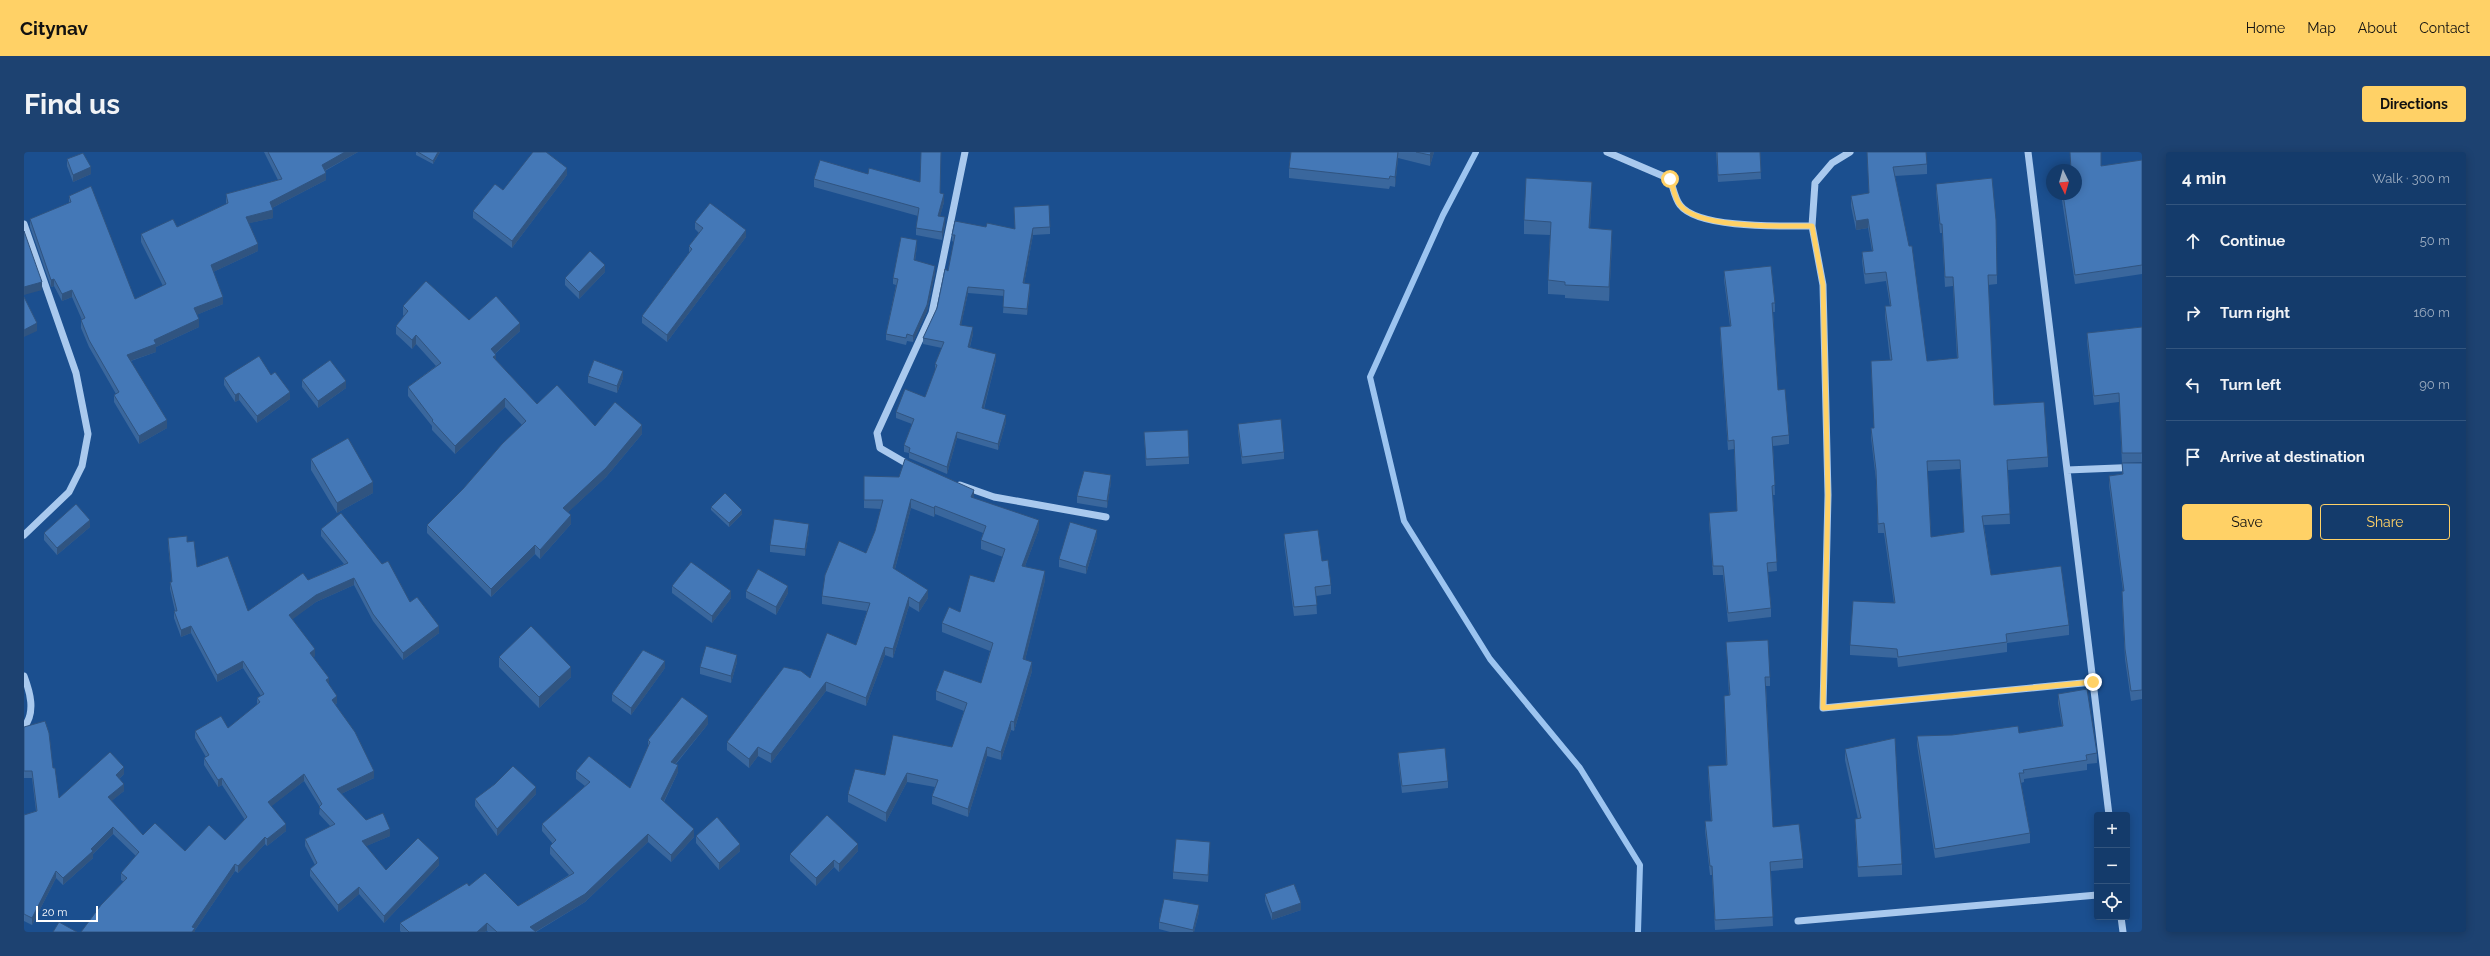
<!DOCTYPE html>
<html lang="en">
<head>
<meta charset="utf-8">
<style>
  body { margin:0; font-family:Raleway,sans-serif; background:#1d4271; color:#f1f3f6 }
  .controls { position:absolute; right:12px; bottom:12px; display:grid; overflow:hidden; border-radius:4px; box-shadow:0 2px 10px #0003 }
  .controls button { width:36px; height:36px; display:grid; place-items:center; padding:0; border:0; border-bottom:1px solid #33557e; background:#143b6b; color:#f1f3f6; font:20px sans-serif }
  .compass { position:absolute; left:2022px; top:12px; width:36px; height:36px; border-radius:50%; background:#143b6b; box-shadow:0 2px 10px #0003; rotate:175deg }
  .scale { position:absolute; left:12px; bottom:10px; width:62px; box-sizing:border-box; padding-left:4px; border:2px solid #fff; border-top:0; font-size:11px; line-height:14px; white-space:nowrap; color:#fff; -webkit-text-stroke:3px #1b4f8f; paint-order:stroke }
  .stop { position:absolute; width:12px; height:12px; margin:-9px; border:3px solid #ffd166; border-radius:50%; background:#fff }
  .stop.end { background:#ffd166; border-color:#fff; box-shadow:0 1px 4px #0008 }
  .list { margin:0; padding:0; list-style:none }
  h2 { display:flex; justify-content:space-between; align-items:center; height:52px; margin:0; padding:0 16px; font-size:17px }
  h2 small { font-size:13px; font-weight:400; color:#9dadc1 }
  .list li { display:grid; grid-template-columns:26px 1fr auto; gap:12px; align-items:center; box-sizing:border-box; height:72px; padding:0 16px; border-top:1px solid #33557e }
  .list b { display:block; font-size:15px; white-space:nowrap }
  .list em { font-size:13px; font-style:normal; color:#9dadc1 }
  .actions { display:flex; gap:8px; padding:12px 16px }
  .actions a { flex:1; padding:9px 0; border:1px solid #ffd166; border-radius:4px; text-align:center; font-size:14px; color:#ffd166 }
  .actions .main { background:#ffd166; color:#111 }
  .icon { flex:none; width:22px; height:22px; fill:none; stroke:currentColor; stroke-width:2; stroke-linecap:round; stroke-linejoin:round }
  .map { position:relative; flex:none; width:2118px; height:780px; overflow:hidden; border-radius:4px }
  header { display:flex; align-items:center; gap:24px; box-sizing:border-box; height:56px; padding:0 20px; background:#ffd166; color:#111 }
  header strong { font-size:19px }
  nav { display:flex; gap:22px; margin-inline-start:auto; font-size:14px }
  .intro { display:flex; align-items:center; justify-content:space-between; box-sizing:border-box; height:96px; padding:0 24px }
  h1 { margin:0; font-size:28px }
  .button { padding:10px 18px; border-radius:4px; background:#ffd166; color:#111; font-size:14px; font-weight:700 }
  main { display:flex; gap:24px; padding:0 24px }
  aside { flex:1; background:#143b6b; border-radius:4px; box-shadow:0 2px 10px #0003 }
  .map>svg:first-child { display:block }
  .lines { fill:none; stroke-linecap:round; stroke-linejoin:round }
  .stream { stroke:#9cc4f0; stroke-width:6 }
  .minor { stroke:#a9c9ee; stroke-width:7 }
  .wall { fill:#3a679d; fill-rule:evenodd }
  .shaded-wall { fill:#305480 }
  .building { fill:#4478b7; stroke:#305480; fill-rule:evenodd }
  .route { stroke:#ffd166; stroke-width:5 }
</style>
</head>
<body>
<header>
<strong>Citynav</strong>
<nav><a>Home</a><a>Map</a><a>About</a><a>Contact</a></nav>
</header>
<div class="intro"><h1>Find us</h1><a class="button">Directions</a></div>
<main>
<div class="map">
<svg width="2118" height="780" viewBox="0 0 2118 780">
  <rect width="100%" height="100%" fill="#1b4f8f"/>
  <g class="lines">
    <path class="stream" d="M1452 0 1419 63 1346 225 1380 369 1466 507 1556 616 1616 713 1614 780"/>
    <path class="minor" d="M1583 0 1646 27C1649 35 1651 47 1656 53 1674 77 1759 74 1788 74L1799 133 1804 343 1799 556 2069 530 2004 0
      M0 72 52 221 64 282 58 314 45 340 0 383
      M1788 74 1791 31 1808 11 1826 0
      M887 314 856 296 853 281 908 161 941 0
      M2043 318 2118 315
      M936 333 970 345 1082 365
      M0 524C6 540 12 560 0 575
      M2069 530 2085 663
      M2097 765 2099 780
      M1774 769 2073 743"/>
  </g>
  <path class="wall" d="M240 0H334L301 19 302 28 248 56 249 66 225 71 234 99 189 120 199 152 172 163 175 175 132 195V200L107 209 143 276 115 292 90 250V243L92 242 65 195 57 176V168H58L48 145 38 149 30 134 27 135 6 75V67L45 51V44L111 147 139 134 117 90V82L153 75 202 52V42L254 28Z
    M392 0H416L409 12 392 3Z
    M1267 0H1410L1406 14 1374 6 1371 35 1366 34 1365 37 1265 26V16Z
    M1692 0H1736L1737 27 1694 30Z
    M1843 0 1903 12V22L1871 24 1903 209 1933 206 1929 134 1921 135 1918 81H1916L1912 41V32L1973 123V132L1964 133 1970 253 2024 305V315L1984 318 1986 372 1960 373 1967 423 2045 473V483L1983 491V500L1874 515 1873 506 1826 503V493L1870 451 1860 381H1854L1852 328 1847 286V276H1850L1847 209 1866 208 1861 164V154H1866L1862 129 1841 132 1838 109V100L1848 99 1844 76 1832 78 1827 54V44L1845 41ZM1936 317 1940 380 1907 385 1903 319Z
    M2046 0H2077V14L2118 8V122L2051 132 2037 42H2052L2046 18Z
    M43 7 67 22 49 30 43 14Z
    M844 22 916 41 920 50 916 64 921 73 918 88 892 83V76L894 64 790 35V27Z
    M543 23 488 96 449 66V59L479 38Z
    M1568 43 1566 76 1588 91 1585 149 1541 146V143L1524 142V128L1526 83 1500 82V68Z
    M990 55 1026 75V82L1009 83 1000 132 1006 138 1003 163 979 161 980 144 944 141 937 173 949 182 946 195 972 208 960 257 982 270 974 298 933 286 923 322 885 306V301L880 300V293L888 272 872 266V260L901 245 911 219V212L918 196 899 192V186L913 156 924 119 930 90 928 89V83L962 75 991 77Z
    M671 70 722 85 643 190 618 171V164L665 101V94L675 81 671 77Z
    M893 94 891 109 911 121 903 159 889 190 883 189 882 193 862 188V182L872 133 869 132V126Z
    M1700 119 1751 151V160H1749L1754 238 1765 283V292L1749 294 1751 343H1749L1753 419 1744 420 1747 456V465L1704 470 1699 423H1689L1685 370V361L1713 359 1710 297 1704 298 1696 184V175L1706 174 1700 128Z
    M581 120 555 147 541 133V126Z
    M379 154 496 179 471 202 472 208 513 252 571 274 618 282 582 325 544 360 547 372 516 407 511 402 467 445 403 381V373L439 337 498 273 481 255 431 302 408 278V274L384 244V235L412 214 392 192 388 197 372 182V174L380 164 379 163Z
    M2118 175V310L2098 311 2095 250 2070 253 2063 190V181Z
    M247 223 266 247 233 271 215 248 211 250 200 233V226Z
    M564 224 599 226 593 241 564 231Z
    M278 228 322 236 294 256 278 235Z
    M1214 272 1260 300V307L1218 312 1214 279Z
    M1120 280 1165 305V312L1122 314Z
    M287 307 349 341 313 361 287 318Z
    M2098 311H2118V547L2107 549 2101 507 2098 448V439H2099L2085 333V324L2098 322Z
    M840 324 950 346 1015 377 1001 414 1021 428 1001 508 1008 519 990 579 987 578 977 608 963 604 944 665 908 652V644L911 635 883 630 862 670 824 650V642L861 623 928 595 940 559 912 548V539L957 531 966 499 918 480V471L936 460 970 430 979 405 957 397V388L959 381 911 362 910 365 887 356 871 417 904 446 895 460 885 454 869 506 861 503 842 554 802 539 747 611 734 604 725 616 703 598V590L786 526 832 493 843 459 798 452V444L842 401 851 379 857 357 840 356Z
    M1087 330 1083 356 1053 351V344Z
    M687 355 718 362 705 375 687 358Z
    M66 375 33 403 20 388V381Z
    M297 377 386 450 415 481 379 508 349 469 330 433 292 450 268 467 291 504 289 505 305 533 313 551 311 553 350 626 317 642 342 668 366 684 342 694 362 718 415 713 360 771 335 742 314 760 286 724V717L291 713 281 694V687L307 675 295 662 296 655 280 629 247 654 262 679 243 694 241 692 214 721 211 719 171 778V780L97 728V721L112 704 89 682 69 702V706L39 733 32 726 8 773 0 769V663L12 659 8 626H0V575L29 616 35 646 100 622 95 627 100 639 87 649 119 683 161 699 201 688 221 668 198 633 194 635 180 613V606L182 605 171 586V579L204 576 233 553V546L237 544 219 516 193 530 167 481 157 485 150 466V459H151L146 437V430H148L144 393V386L163 390 173 415 224 459 284 428 320 412 297 384Z
    M785 379 781 404 746 400V393Z
    M1260 382 1298 409 1307 433V442L1292 444 1293 462 1270 464 1260 391Z
    M1073 385 1062 422 1035 415V407Z
    M648 434 707 446 688 471 648 441Z
    M722 439 764 441 752 463 722 446Z
    M1702 490 1746 525V534H1742L1749 675 1779 707V716L1747 719 1749 774 1691 778 1688 723H1686L1681 679V669H1687L1684 623V614L1702 613 1700 544 1705 543Z
    M475 505 547 525 515 556 475 515Z
    M713 510 707 531 676 522V515Z
    M641 516 607 563 588 549V542Z
    M2034 542 2073 601V611L2063 612V618L2000 627V630L1997 631 2006 681V691L1911 706 1893 593V584L1995 581 2038 574 2034 551Z
    M684 572 652 612 654 620 640 650 670 685 647 710 624 690 561 750 512 780H464L463 779 461 780H377L376 779V771L445 734 494 754 545 723 526 702V694L529 692 518 679V672L561 634 552 627V619L606 636 624 595V588Z
    M1821 597 1878 712V723L1834 725 1831 677V667H1834L1821 608Z
    M1374 601 1424 629V636L1378 641 1374 608Z
    M512 642 473 684 451 654V647Z
    M672 684 716 699 695 718 672 691Z
    M1186 697 1184 730 1149 727V720Z
    M834 699 815 720 810 715 792 734 766 709V702Z
    M1241 742 1277 758 1248 768 1241 749Z
    M1175 760 1170 780H1146L1135 777V770Z"/>
  <path class="shaded-wall" d="M321 0H334L298 20V13Z
    M414 0H416L409 12V9Z
    M1374 0V6L1371 35V25Z
    M1407 0H1410L1406 14V3Z
    M67 15V22L49 30V23Z
    M543 16V23L488 96V89Z
    M302 21V28L246 57V50Z
    M1568 30V43L1565 90V76Z
    M920 42V50L914 72V64Z
    M249 58V66L222 72V65Z
    M921 65V73L918 88V80Z
    M1844 67V76L1832 78V69Z
    M1009 76V83L999 138V131Z
    M722 78V85L643 190V183Z
    M1588 78V91L1585 149V135Z
    M893 88V94L890 115V108Z
    M234 92V99L187 121V113Z
    M581 113V120L555 147V140Z
    M911 114V121L903 159 889 190V184Z
    M30 127V134L27 135V128Z
    M18 130V138L0 143V135Z
    M1006 132V138L1003 163V157Z
    M944 135V141L936 179V173Z
    M48 138V145L38 149V142Z
    M199 145V152L170 164V156Z
    M175 167V175L132 195V200L103 210V203L130 188Z
    M13 171V179L0 185V178Z
    M496 171V179L467 205V197Z
    M949 175V182L944 201V195Z
    M392 183V192L388 197V188Z
    M972 202V208L958 263V256Z
    M472 203V211L469 205Z
    M599 219V226L593 241V234Z
    M322 229V236L294 256V249Z
    M266 240V247L233 271V264Z
    M215 241V248L211 250V243Z
    M481 246V255L431 302V294Z
    M982 263V270L974 298V292Z
    M143 268V276L115 292V284Z
    M618 273V282L582 325 539 365V356Z
    M933 280V286L923 322V315Z
    M1087 323V330L1083 356V349Z
    M349 330V341L313 361V351Z
    M950 338V347L947 345Z
    M887 347V356L869 424V416Z
    M911 354V362L910 365V356Z
    M718 358V362L705 375V371Z
    M547 363V372L516 407V398Z
    M66 368V375L33 403V396Z
    M1015 368V377L998 422V414Z
    M785 372V379L781 404V397Z
    M1073 378V385L1062 422V415Z
    M511 393V402L467 445V437Z
    M1021 419V428L999 516V507Z
    M330 426V433L292 450 265 470V463L292 443Z
    M764 434V441L752 463V455Z
    M904 438V446L895 460V451Z
    M707 439V446L688 471V464Z
    M885 445V454L869 506V497Z
    M167 474V481L157 485V478Z
    M415 474V481L379 508V501Z
    M861 495V503L842 554V546Z
    M291 497V504L286 508V501Z
    M713 503V510L707 531V524Z
    M219 509V516L193 530V523Z
    M641 509V516L607 563V556Z
    M1008 510V519L990 579V570Z
    M547 515V525L515 556V545Z
    M305 526V533L302 528Z
    M802 530V539L747 611V602Z
    M313 544V551L308 555V548Z
    M684 564V572L647 617V610Z
    M987 569V578L977 608V600Z
    M734 595V604L725 616V607Z
    M963 595V604L944 665V657Z
    M654 613V620L637 655V647Z
    M100 615V622L92 630V623Z
    M350 619V626L313 644V637Z
    M883 621V630L862 670V661Z
    M280 622V629L244 657V650Z
    M198 626V633L194 635V628Z
    M100 632V639L84 652V645Z
    M512 635V642L473 684V677Z
    M262 672V679L243 694V687Z
    M89 675V682L69 702V706L39 733V726L67 697Z
    M366 677V684L338 696V689Z
    M670 677V685L647 710V703Z
    M624 682V690L561 750 511 780 506 775Z
    M241 685V692L214 721V714Z
    M1186 690V697L1184 730V723Z
    M716 692V699L695 718V711Z
    M834 692V699L815 720V712Z
    M415 706V713L360 771V764Z
    M810 708V715L792 734V726Z
    M211 712V719L171 778V780H168V775Z
    M32 719V726L8 773V766Z
    M335 735V742L314 760V753Z
    M1277 751V758L1248 768V761Z
    M1175 753V760L1170 780H1169Z
    M463 771V779L461 780H453Z"/>
  <path class="building" d="M244 0H321L298 13 302 21 246 50 249 58 222 65 234 92 187 113 199 145 170 156 175 167 130 188 132 192 103 203 143 268 115 284 90 243 95 240 65 188 57 168 61 166 48 138 38 142 30 127 27 128 6 67 47 50 45 44 67 34 111 147 142 132 117 82 149 67 153 75 204 51 202 42 258 27Z
    M394 0H414L409 9Z
    M509 0H522L543 16 488 89 449 59 471 32 479 38Z
    M897 0H917L916 41 920 42 914 64 921 65 918 80 892 76 895 56 790 27 796 8 844 22 845 16 896 30Z
    M1267 0H1374L1371 25 1366 24 1365 27 1265 16Z
    M1392 0H1407L1406 3Z
    M1693 0H1736L1737 20 1694 23Z
    M1843 0H1902L1903 12 1869 15 1885 94H1888L1903 209 1934 206 1929 125H1921L1918 72H1916L1912 32 1968 26 1972 68 1973 123H1964L1970 253 2020 250 2024 305 1983 308 1986 362 1958 364 1967 423 2037 414 2045 473 1982 482 1983 490 1874 505 1873 497 1826 493 1829 449 1871 451 1860 371 1854 372 1852 318 1847 276H1850L1847 209 1868 208 1861 154H1867L1862 120 1841 122 1838 100 1849 99 1844 67 1832 69 1827 44 1845 41ZM1936 308 1940 380 1907 385 1903 309Z
    M2046 0H2077V14L2118 8V113L2051 123 2039 42H2052V18H2047Z
    M59 1 67 15 49 23 43 7Z
    M1502 26 1568 30 1565 76 1588 78 1585 135 1541 133V130L1524 128 1527 70 1500 68Z
    M686 51 722 78 643 183 618 164 668 97 665 94 679 76 671 70Z
    M1025 53 1026 75 1009 76 999 131 1006 132 1003 157 979 155 980 138 944 135 936 173 949 175 944 195 972 202 958 256 982 263 974 292 933 280 923 315 885 300 886 296 880 293 890 267 872 260 881 237 901 245 913 213 911 212 920 190 899 186 913 156 921 117 924 119 931 83H928L931 69 962 75 963 71 991 77 990 55Z
    M0 79 18 130 0 135Z
    M877 85 893 88 890 108 911 114 903 153 889 184 883 182 882 186 862 182 874 127 869 126Z
    M566 99 581 113 555 140 541 126Z
    M1747 114 1751 151H1748L1754 238 1761 237 1765 283 1748 285 1751 333 1748 334 1753 410 1743 411 1747 456 1704 461 1699 414H1689L1685 361 1713 359 1710 288 1704 289 1696 175 1707 174 1700 119Z
    M402 129 445 168 472 144 496 171 467 197 472 203 469 205 513 252 533 233 571 274 591 250 618 273 582 316 539 356 547 363 516 398 511 393 467 437 403 373 439 337 478 292 502 269 481 246 431 294 408 269 409 268 384 235 417 211 392 183 388 188 372 174 384 159 379 154Z
    M0 145 13 171 0 178Z
    M2118 175V301H2098L2095 241 2070 244 2063 181Z
    M235 204 247 223 251 220 266 240 233 264 215 241 211 243 200 226Z
    M306 208 322 229 294 249 278 228Z
    M570 208 599 219 593 234 564 224Z
    M1257 267 1260 300 1218 305 1214 272Z
    M1164 278 1165 305 1122 307 1120 280Z
    M324 286 349 330 313 351 287 307Z
    M881 307 950 338 947 345 1015 368 998 414 1021 419 999 507 1008 510 990 570 987 569 977 600 963 595 944 657 908 644 914 628 883 621 862 661 824 642 831 617 861 623 869 583 928 595 943 551 912 539 920 518 957 531 969 491 918 471 925 455 936 460 946 423 970 430 981 397 957 388 962 374 911 354 910 356 887 347 869 416 904 438 895 451 885 445 869 497 861 495 842 546 802 530 747 602 734 595 725 607 703 590 760 515 777 519 786 526 803 481 832 493 846 451 798 444 801 423 815 389 842 401 851 379 859 348H840V324L875 325Z
    M2098 311H2118V538L2107 539 2101 497 2098 439H2100L2085 324 2099 322Z
    M1060 319 1087 323 1083 349 1053 344Z
    M701 341 718 358 705 371 687 355Z
    M52 352 66 368 33 396 20 381Z
    M317 361 358 412 364 409 386 450 393 445 415 474 379 501 349 462 330 426 292 443 265 463 291 497 286 501 305 526 302 528 313 544 308 548 331 580 350 619 313 637 342 668 359 661 366 677 338 689 362 718 394 686 415 706 360 764 335 735 314 753 286 717 293 711 281 687 311 672 295 655 298 652 280 622 244 650 262 672 243 687 241 685 214 714 211 712 168 775 171 776 168 780H57L77 753 103 726 97 721 115 700 89 675 67 697 69 699 39 726 32 719 8 766 0 762V663L13 659 8 619H0V575L21 569 25 581 29 616H31L35 646 86 600 100 615 92 623 100 632 84 645 119 683 131 671 161 699 185 673 201 688 223 665 198 626 194 628 180 606 185 603 171 579 197 564 204 576 236 550 233 546 240 542 219 509 193 523 167 474 157 478 150 459H153L146 430H148L144 386 163 384V390L170 389 173 415 204 404 224 459 279 421 284 428 324 411 297 377Z
    M750 367 785 372 781 397 746 393Z
    M1046 370 1073 378 1062 415 1035 407Z
    M1294 378 1298 409 1304 408 1307 433 1291 435 1293 453 1270 455 1260 382Z
    M667 410 707 439 688 464 648 434Z
    M734 417 764 434 752 455 722 439Z
    M507 474 547 515 515 545 475 505Z
    M1744 488 1746 525H1741L1749 675 1775 672 1779 707 1746 710 1749 765 1691 768 1688 714H1686L1681 669H1688L1684 614 1703 613 1700 544 1706 543 1702 490Z
    M682 494 713 503 707 524 676 515Z
    M619 498 641 509 607 556 588 542Z
    M2063 537 2073 601 2062 603 2063 608 1999 618 2000 621H1995L2006 681 1911 697 1893 584 1928 583 1994 574 1995 581 2039 574 2034 542Z
    M658 545 684 564 647 610 654 613 637 647 670 677 647 703 624 682 561 742 506 775 512 780H473L463 771 453 780H385L376 771 443 731 445 734 461 721 494 754 550 721 526 694 532 688 518 672 566 630 552 619 565 604 606 636 626 590 624 588Z
    M1871 586 1878 712 1834 715 1831 667 1837 666 1821 597Z
    M1421 596 1424 629 1378 634 1374 601Z
    M489 614 512 635 473 677 451 647 471 632Z
    M803 663 834 692 815 712 810 708 792 726 766 702Z
    M693 665 716 692 695 711 672 684Z
    M1152 687 1186 690 1184 723 1149 720Z
    M1270 732 1277 751 1248 761 1241 742Z
    M1140 747 1175 753 1169 778 1135 770Z
    M35 770 53 780H29Z"/>
  <g class="lines">
    <path class="route" d="M1646 27C1649 35 1651 47 1656 53 1674 77 1759 74 1788 74L1799 133 1804 343 1799 556 2069 530"/>
  </g>
</svg>
<div class="controls">
<button>+</button>
<button>−</button>
<button><svg class="icon" aria-label="locate" viewBox="0 0 24 24"><circle cx="12" cy="12" r="6"/><path d="M12 2v4M12 18v4M2 12h4M18 12h4"/></svg></button>
</div>
<svg class="compass" viewBox="-18 -18 36 36"><path d="M0-13l5 13h-10z" fill="#e53935"/><path d="M0 13l5-13h-10z" fill="#9dadc1"/></svg>
<div class="scale">20 m</div>
<div class="stop" style="left:1646px;top:27px"></div>
<div class="stop end" style="left:2069px;top:530px"></div>
</div>
<aside>
<h2>4 min<small>Walk · 300 m</small></h2>
<ul class="list">
<li><svg class="icon" aria-label="ahead" viewBox="0 0 24 24"><path d="M12 20V5M6 11l6-6 6 6"/></svg><div><b>Continue</b></div><em>50 m</em></li>
<li><svg class="icon" aria-label="right" viewBox="0 0 24 24"><path d="M7 20v-9h11M14 6l5 5-5 5"/></svg><div><b>Turn right</b></div><em>160 m</em></li>
<li><svg class="icon" aria-label="left" viewBox="0 0 24 24"><path d="M17 20v-9H6M10 6l-5 5 5 5"/></svg><div><b>Turn left</b></div><em>90 m</em></li>
<li><svg class="icon" aria-label="arrive" viewBox="0 0 24 24"><path d="M6 21V4h12l-3 4 3 4H6"/></svg><div><b>Arrive at destination</b></div></li>
</ul>
<div class="actions"><a class="main">Save</a><a>Share</a></div>
</aside>
</main>
</body>
</html>
